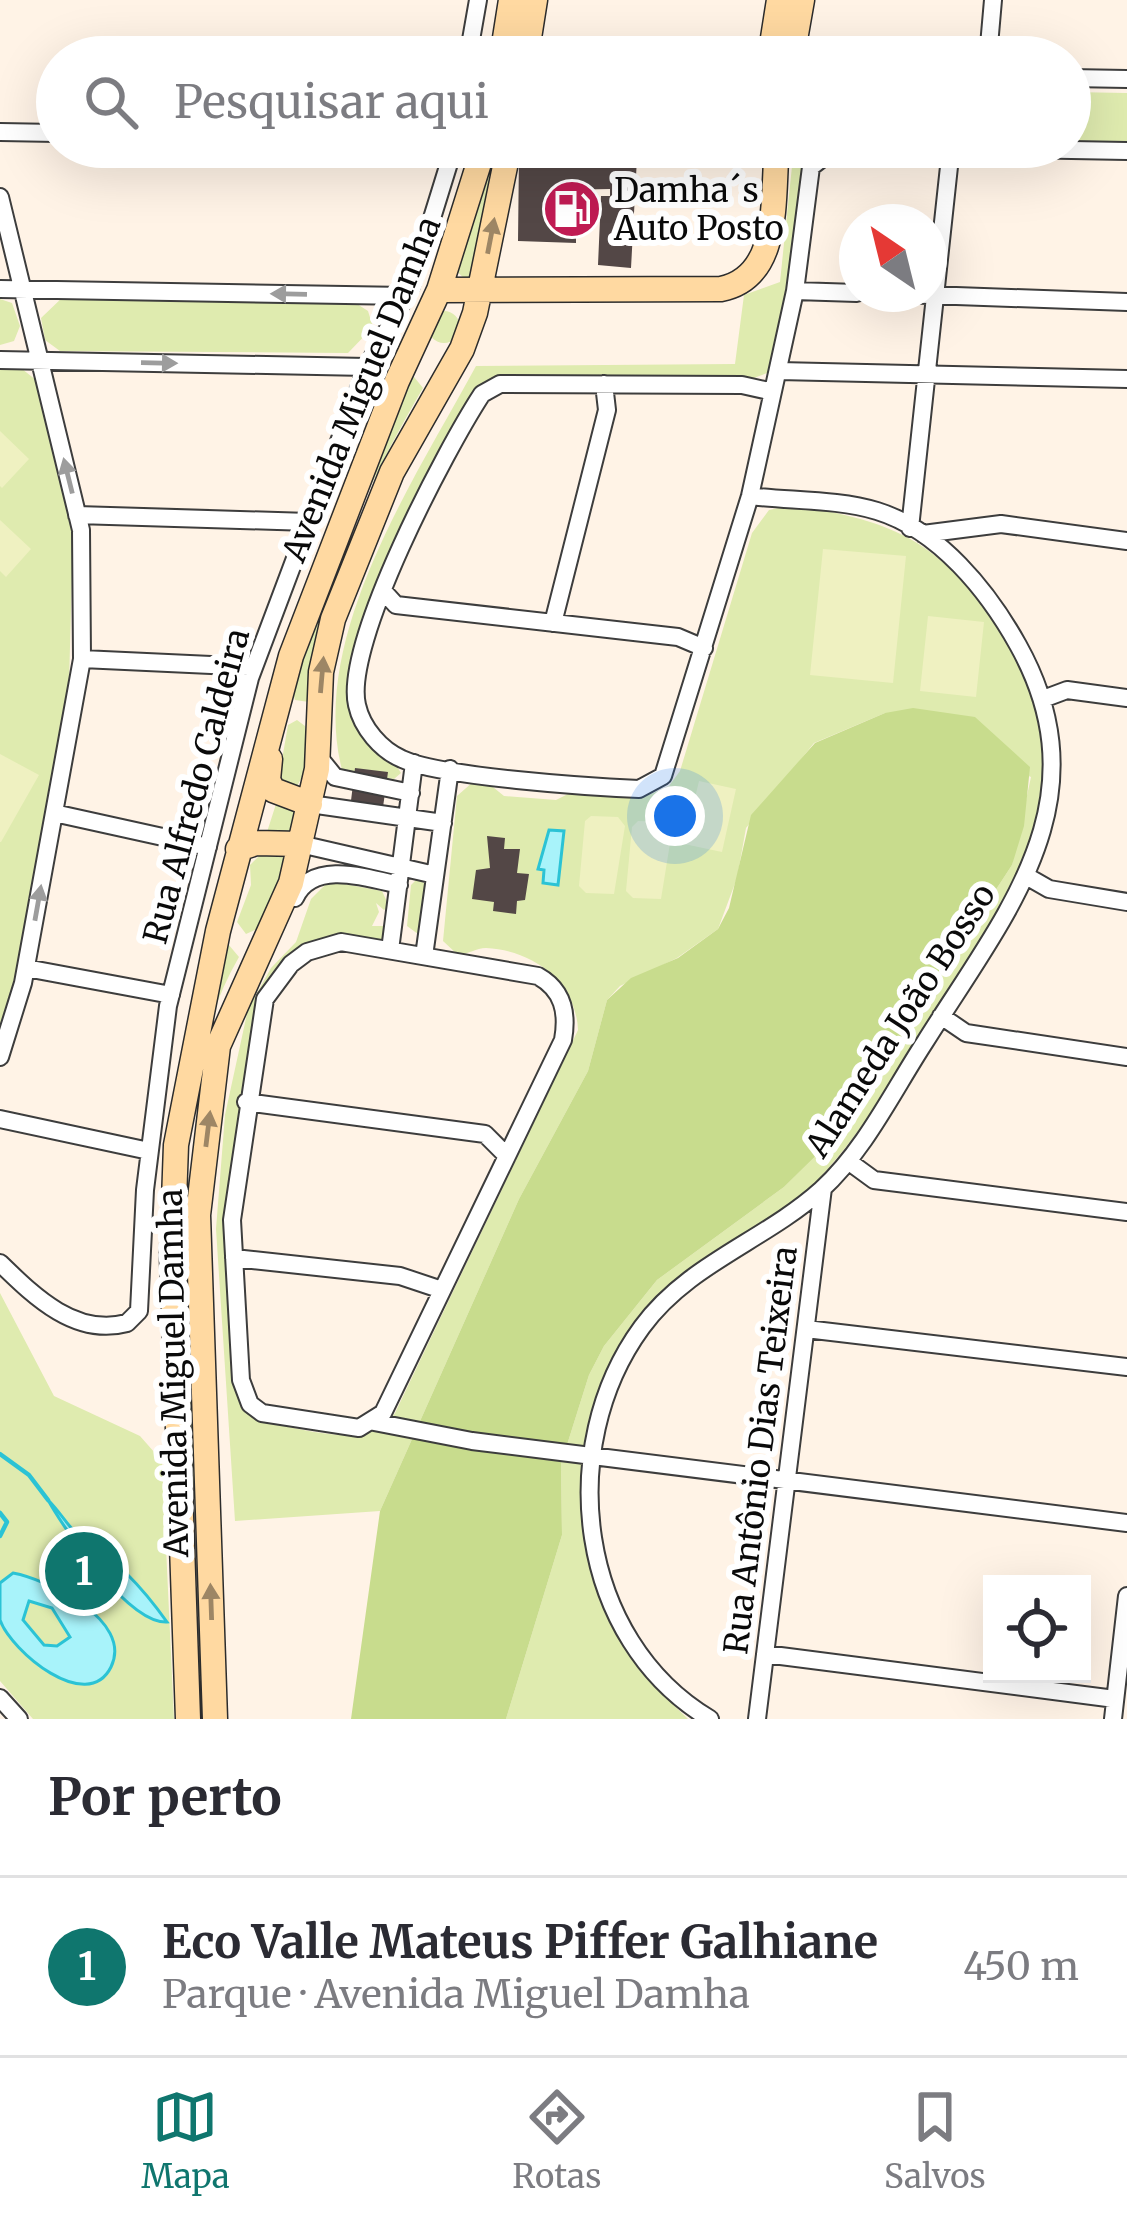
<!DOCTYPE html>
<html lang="pt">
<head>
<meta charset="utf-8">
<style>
  body { margin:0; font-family:Merriweather,serif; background:#f2f2f3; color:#2b2b33 }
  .controls { position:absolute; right:36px; bottom:36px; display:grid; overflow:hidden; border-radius:0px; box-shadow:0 12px 48px #0002 }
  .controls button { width:108px; height:108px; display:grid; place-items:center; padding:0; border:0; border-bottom:3px solid #e1e1e2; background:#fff; color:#2b2b33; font:60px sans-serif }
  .compass { position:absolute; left:839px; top:204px; width:108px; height:108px; border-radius:50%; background:#fff; box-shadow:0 12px 48px #0002; rotate:325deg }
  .you { position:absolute; left:675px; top:816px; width:42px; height:42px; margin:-30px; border:9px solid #fff; border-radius:50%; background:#1a73e8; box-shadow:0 0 0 18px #1a73e833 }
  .badge { display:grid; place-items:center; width:78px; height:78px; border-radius:50%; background:#0f766e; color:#fff; font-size:39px; font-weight:700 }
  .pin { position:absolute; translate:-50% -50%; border:6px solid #fff; box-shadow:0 3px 12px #0006 }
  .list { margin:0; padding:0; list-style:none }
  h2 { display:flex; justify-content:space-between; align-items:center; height:156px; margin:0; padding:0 48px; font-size:51px }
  h2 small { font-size:39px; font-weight:400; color:#7c7c81 }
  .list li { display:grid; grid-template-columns:78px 1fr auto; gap:36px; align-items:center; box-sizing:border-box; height:180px; padding:0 48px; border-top:3px solid #e1e1e2 }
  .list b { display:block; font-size:45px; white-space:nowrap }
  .list p { margin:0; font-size:39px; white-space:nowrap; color:#7c7c81 }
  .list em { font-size:39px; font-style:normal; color:#7c7c81 }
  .icon { flex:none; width:66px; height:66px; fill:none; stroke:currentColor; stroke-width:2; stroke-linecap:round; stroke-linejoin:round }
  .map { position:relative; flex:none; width:1127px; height:1719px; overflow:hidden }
  .search { position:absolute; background:#fff; box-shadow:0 12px 48px #0002; left:36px; right:36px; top:36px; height:132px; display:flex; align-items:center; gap:30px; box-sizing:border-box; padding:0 42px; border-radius:66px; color:#7c7c81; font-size:45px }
  .sheet { height:336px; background:#fff }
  nav { display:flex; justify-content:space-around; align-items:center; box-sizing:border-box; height:168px; border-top:3px solid #e1e1e2; background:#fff; font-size:33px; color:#7c7c81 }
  nav a { display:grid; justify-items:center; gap:6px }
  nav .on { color:#0f766e }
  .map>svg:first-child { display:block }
  .green { fill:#dfebaf }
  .forest { fill:#c8dc8d }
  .pitch { fill:#eff1c1 }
  .water { fill:#a8f3fa; stroke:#2bc3d5; stroke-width:3; fill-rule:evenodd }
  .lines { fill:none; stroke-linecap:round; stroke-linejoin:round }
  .stream { stroke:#2bc3d5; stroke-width:4.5 }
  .building { fill:#534746 }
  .street-casing { stroke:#3d3d3d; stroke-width:20 }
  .secondary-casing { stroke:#2c2c2c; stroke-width:27 }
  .street { stroke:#fff; stroke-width:16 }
  .secondary { stroke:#ffd9a1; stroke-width:24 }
  .oneway { fill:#9d8665 }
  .oneway2 { fill:#9d9d9d }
  .labels { text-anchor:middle; stroke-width:12; stroke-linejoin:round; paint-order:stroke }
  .poi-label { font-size:33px; fill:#0a0a0a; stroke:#fff; text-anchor:start }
  .street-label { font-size:33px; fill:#0a0a0a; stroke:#fff }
</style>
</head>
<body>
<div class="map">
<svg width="1127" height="1719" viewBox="0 0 1127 1719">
  <rect width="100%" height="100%" fill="#fff3e6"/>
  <path class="green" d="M1070 92 1127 93V144H1070Z
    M488 147H501L474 275 465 279 453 268Z
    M794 147H822L805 170 774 360 767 373 754 378H494L408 521 350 692 401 773 394 779 342 770C308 637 415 479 476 366L735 364 744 295 780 282Z
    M64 296 354 302 368 311 373 327 348 353 60 351 45 340 41 318Z
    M0 299 12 303 20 326 14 341 0 345Z
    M428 327a16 16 0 1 1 32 0a16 16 0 1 1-32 0Z
    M17 365 36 380 73 537 69 683 16 981 0 1034V366Z
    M410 372 423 388C366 486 318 587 309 702L295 700 289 680Z
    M792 505C908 523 945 547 1009 644 1099 780 1000 918 925 1032 890 1085 857 1139 813 1185 770 1229 700 1254 660 1298 645 1314 636 1342 626 1362 614 1384 595 1409 588 1434 583 1453 586 1477 587 1497 588 1590 621 1655 688 1719H506L562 1535 561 1464 589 1375 604 1346 657 1280 784 1187 834 1138 1012 865 1031 777 885 713 814 743 746 828 737 878 718 929 677 958 620 986 607 1000 588 1071 519 1199 380 1511 235 1521 216 1229 225 1115 248 1009 271 968 296 942 311 899 329 881 382 891 389 906 384 910 376 903 379 912 372 926H383L384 941 340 937 262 996 240 1105 229 1195 252 1415 263 1422C304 1428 366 1452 395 1413L578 1030C576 982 533 950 486 948 476 948 469 954 458 955L443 941 457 796 474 781 488 783 504 796 556 800 572 792 642 798 669 786 680 771 752 533 769 510Z
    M297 720 305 726 306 770 296 788 285 786 279 777 288 725Z
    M276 804 297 808 291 833 267 832Z
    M264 851 286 852 283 873 257 929 246 934 237 922 251 885 250 865Z
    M417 879 429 886 418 934 407 926 411 885Z
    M223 938 239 957C153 1105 189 1341 202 1506 206 1563 205 1621 209 1679L208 1719H196C211 1556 179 1389 175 1226 172 1130 200 1030 223 938Z
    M0 1293 54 1396 140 1436 162 1461 174 1719H33L0 1681Z"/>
  <path class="forest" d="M913 708 975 717 1030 767 1024 826 1012 865 834 1138 784 1187 657 1280 604 1346 589 1375 561 1464 562 1535 506 1719H351L380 1511 519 1199 588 1071 607 1000 631 978 678 958 718 929 729 908 751 815 815 743 885 713Z"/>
  <path class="pitch" d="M0 431 29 459 2 488 0 486Z
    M0 520 31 549 6 577 0 571Z
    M823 549 906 556 893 683 810 675Z
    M928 616 984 622 976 697 920 691Z
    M0 754 39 775 1 842H0Z
    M699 781 736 789 722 852 684 844Z
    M591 816 618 817 625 826 614 894 586 893 579 886 585 821Z
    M638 821 665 822 672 831 661 899 633 898 626 891 632 827Z"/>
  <path class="water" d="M549 830 564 831 558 885 543 883 544 870 538 869Z
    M48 1500C61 1512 73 1535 87 1543 119 1561 145 1591 167 1622 129 1624 66 1532 48 1500Z
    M13 1573C46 1579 134 1620 111 1667 87 1715 11 1651 0 1620 0 1610 0 1594 0 1583ZM29 1601 52 1608 70 1637 57 1646 44 1645 23 1620Z"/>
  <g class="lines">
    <path class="stream" d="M0 1454 29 1475 48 1500
      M0 1513 7 1522 0 1536"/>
  </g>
  <path class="building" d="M519 155 637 158 631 268 598 265 601 196H610V189L559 190V218L576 219V243L518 241Z
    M355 768 388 772 381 821 349 817Z
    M487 836 505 838 504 849H520L517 873 529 874 525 900 517 901 516 914 493 911 494 902 472 899 476 870 490 868Z"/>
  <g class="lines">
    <g class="street-casing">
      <path id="street" d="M468 57 478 0
        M988 57 993 0
        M1070 78 1127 79
        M0 132 57 133
        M910 147 1127 151
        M0 197 81 530 82 659 23 983 0 1057
        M0 289 406 296
        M795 291 857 293
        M901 294 1127 302
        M0 360 367 367
        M779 371 1127 379
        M769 391 742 385 500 384 482 394C446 449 343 644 357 705 362 728 381 750 402 759 440 777 592 787 639 789L663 776 750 496 795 291 811 167 837 147
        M77 515 309 522
        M910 528 951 148
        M923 534 1001 524 1127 541
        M385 593 396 605 678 637 704 648
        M553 623 607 410 604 384
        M82 659 254 667
        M1043 699 1067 690 1127 698
        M318 756 335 777 411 793
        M310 804 443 823
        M54 813 208 847
        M300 844 435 875
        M1028 877 1049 889 1127 902
        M295 898C312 860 365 877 399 885
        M341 942 538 976C563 990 568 1012 563 1040L383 1413 359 1428 262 1413 250 1404 241 1380 232 1220 265 999 291 964 307 952Z
        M390 950 414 763
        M424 956 450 769
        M26 968 171 995
        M941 1016 966 1033 1127 1057
        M246 1102 485 1134 507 1156
        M0 1119 149 1151
        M848 1161 874 1180 1127 1212
        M234 1258 400 1276 442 1290
        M0 1263C34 1296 75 1337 127 1323L139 1311 145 1190 168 1006 250 678 367 367 411 286 454 147
        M806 1329 1127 1367
        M374 1422 472 1441 1127 1523
        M765 1654 1115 1699
        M0 1698 19 1719
        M710 1719C577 1640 554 1447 642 1327 688 1264 764 1241 821 1190 865 1150 893 1091 925 1042 1005 914 1105 801 1018 645 988 591 939 530 877 511 838 499 790 501 750 496
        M757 1719 823 1188
        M1113 1719 1127 1596"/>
    </g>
    <g class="secondary-casing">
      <path id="secondary" d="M502 57 511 0
        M526 57 535 0
        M770 57 779 0
        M792 57 802 0
        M439 290 721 289C782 277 772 196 777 147
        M270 759 268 780 273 790 310 804
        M238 849 256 843 300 844
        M188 1719 172 1256 176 1145 218 931 291 656 397 381 439 290 484 147
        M215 1719 198 1215 218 1046 291 883 317 769 321 672 333 619 392 472 462 349 475 313 509 147"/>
    </g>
    <use href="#street" class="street"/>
    <use href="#secondary" class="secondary"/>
  </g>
  <defs><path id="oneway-solid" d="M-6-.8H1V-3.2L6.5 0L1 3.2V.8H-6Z" transform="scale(3)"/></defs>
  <g class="oneway">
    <use href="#oneway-solid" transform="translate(491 236) rotate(-79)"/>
    <use href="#oneway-solid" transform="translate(322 675) rotate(-85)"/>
    <use href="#oneway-solid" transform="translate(208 1129) rotate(-83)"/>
    <use href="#oneway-solid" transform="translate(211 1602) rotate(-92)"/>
  </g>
  <g class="oneway2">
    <use href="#oneway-solid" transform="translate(289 294) rotate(-179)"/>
    <use href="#oneway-solid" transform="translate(159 363) rotate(1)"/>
    <use href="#oneway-solid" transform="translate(68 476) rotate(-104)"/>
    <use href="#oneway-solid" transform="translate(38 903) rotate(-80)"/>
  </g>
  <defs>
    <g id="fuel-disc" transform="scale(3)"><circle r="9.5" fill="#c01b53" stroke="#fff"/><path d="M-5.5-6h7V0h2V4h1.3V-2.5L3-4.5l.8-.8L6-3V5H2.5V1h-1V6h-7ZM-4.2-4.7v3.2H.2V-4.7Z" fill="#fff"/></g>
  </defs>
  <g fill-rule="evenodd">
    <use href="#fuel-disc" x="572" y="209"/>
  </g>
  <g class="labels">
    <g class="poi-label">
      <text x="614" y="202">Damha´s<tspan x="614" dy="38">Auto Posto</tspan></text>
    </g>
    <g class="street-label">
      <text transform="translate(361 389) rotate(-68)" y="12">Avenida Miguel Damha</text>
      <text transform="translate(196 786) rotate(-75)" y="12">Rua Alfredo Caldeira</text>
      <text transform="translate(900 1020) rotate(-57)" y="12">Alameda João Bosso</text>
      <text transform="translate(173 1373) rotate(-91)" y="12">Avenida Miguel Damha</text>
      <text transform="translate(760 1450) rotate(-83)" y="12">Rua Antônio Dias Teixeira</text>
    </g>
  </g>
</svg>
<div class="controls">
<button><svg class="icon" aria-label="locate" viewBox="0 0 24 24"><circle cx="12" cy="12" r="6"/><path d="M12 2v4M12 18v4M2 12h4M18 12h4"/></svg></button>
</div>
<svg class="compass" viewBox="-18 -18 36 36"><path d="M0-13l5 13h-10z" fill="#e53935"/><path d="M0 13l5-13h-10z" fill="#7c7c81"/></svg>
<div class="you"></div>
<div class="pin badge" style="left:84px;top:1571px">1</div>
<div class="search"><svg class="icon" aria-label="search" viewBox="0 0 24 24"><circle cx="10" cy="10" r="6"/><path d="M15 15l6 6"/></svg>Pesquisar aqui</div>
</div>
<section class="sheet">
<h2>Por perto<small></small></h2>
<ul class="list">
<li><span class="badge">1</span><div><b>Eco Valle Mateus Piffer Galhiane</b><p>Parque · Avenida Miguel Damha</p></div><em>450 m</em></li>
</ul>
</section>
<nav>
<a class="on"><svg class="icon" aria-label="map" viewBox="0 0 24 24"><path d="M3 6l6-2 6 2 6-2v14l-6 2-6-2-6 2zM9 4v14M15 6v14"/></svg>Mapa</a>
<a><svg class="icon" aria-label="directions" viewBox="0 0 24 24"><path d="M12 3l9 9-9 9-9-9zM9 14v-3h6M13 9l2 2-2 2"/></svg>Rotas</a>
<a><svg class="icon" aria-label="saved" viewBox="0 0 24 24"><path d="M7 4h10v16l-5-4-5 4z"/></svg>Salvos</a>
</nav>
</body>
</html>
